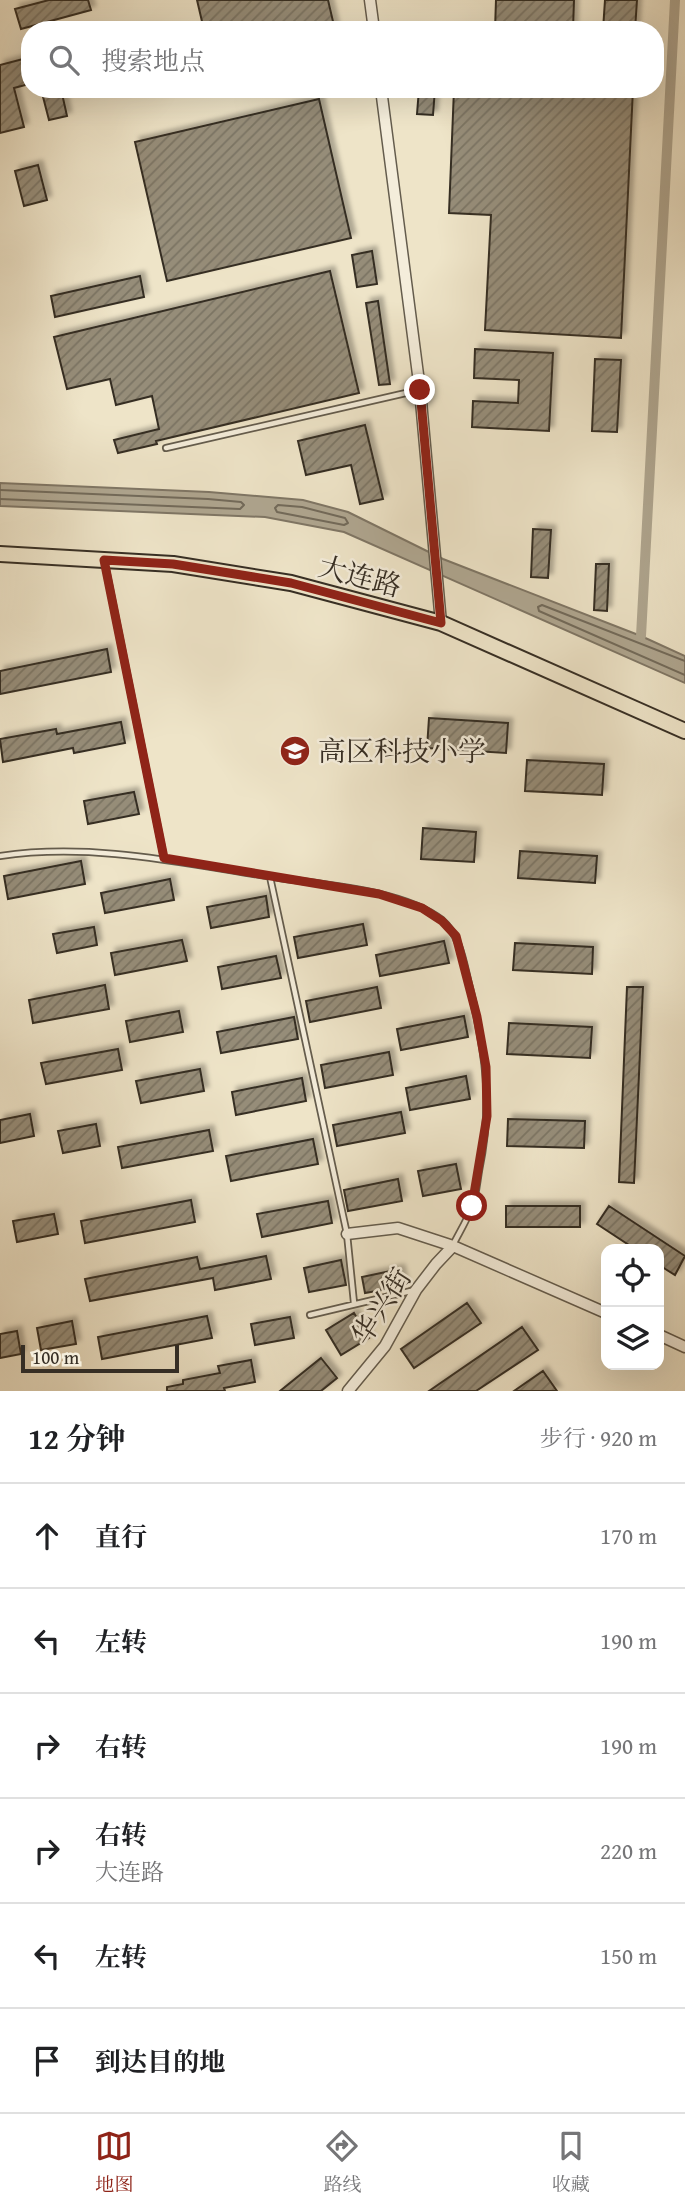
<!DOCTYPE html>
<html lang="zh">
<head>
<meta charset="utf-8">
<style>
  body { margin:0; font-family:"Gentium Book Plus","Noto Serif SC",serif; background:#f2f2f2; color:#202124 }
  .controls { position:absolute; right:21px; bottom:21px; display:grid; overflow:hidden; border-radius:14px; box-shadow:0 7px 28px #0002 }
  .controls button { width:63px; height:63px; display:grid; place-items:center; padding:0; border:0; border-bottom:2px solid #e0e0e0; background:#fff; color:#202124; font:35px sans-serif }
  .scale { position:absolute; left:21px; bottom:18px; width:158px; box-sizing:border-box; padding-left:7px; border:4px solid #362e24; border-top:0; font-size:19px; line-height:24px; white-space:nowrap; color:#362e24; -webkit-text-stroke:5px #f4eddb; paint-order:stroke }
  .stop { position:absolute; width:21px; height:21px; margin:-16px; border:5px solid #8f2418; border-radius:50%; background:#fff }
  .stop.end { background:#8f2418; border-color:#fff; box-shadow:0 2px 7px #0008 }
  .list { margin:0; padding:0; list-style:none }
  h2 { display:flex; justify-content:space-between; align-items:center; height:91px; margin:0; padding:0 28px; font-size:30px }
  h2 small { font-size:23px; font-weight:400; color:#757577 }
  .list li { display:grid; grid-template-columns:46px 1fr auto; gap:21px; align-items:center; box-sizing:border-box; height:105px; padding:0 28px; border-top:2px solid #e0e0e0 }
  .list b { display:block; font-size:26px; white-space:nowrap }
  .list p { margin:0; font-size:23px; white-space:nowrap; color:#757577 }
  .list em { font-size:23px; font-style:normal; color:#757577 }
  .icon { flex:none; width:38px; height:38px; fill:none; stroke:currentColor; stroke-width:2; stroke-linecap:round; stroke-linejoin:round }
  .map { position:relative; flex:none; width:685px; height:1391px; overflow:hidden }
  .search { position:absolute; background:#fff; box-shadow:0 7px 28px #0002; left:21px; right:21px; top:21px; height:77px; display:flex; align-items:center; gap:18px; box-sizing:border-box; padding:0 24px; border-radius:28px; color:#757577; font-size:26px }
  .sheet { height:721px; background:#fff }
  nav { display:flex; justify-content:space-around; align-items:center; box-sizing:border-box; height:98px; border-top:2px solid #e0e0e0; background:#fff; font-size:19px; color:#757577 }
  nav a { display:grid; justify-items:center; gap:4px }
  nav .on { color:#8f2418 }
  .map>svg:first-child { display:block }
  .water { fill:#afa690; stroke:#7f7665; stroke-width:2 }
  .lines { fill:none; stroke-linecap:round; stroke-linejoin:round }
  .shore { stroke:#726a5a; stroke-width:2 }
  .canal { stroke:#afa690; stroke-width:10 }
  .building { fill:url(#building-hatch); stroke:#362e24; stroke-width:2; filter:url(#shadow) }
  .lane-casing { stroke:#645c4d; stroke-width:8 }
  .street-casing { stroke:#645c4d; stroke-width:13 }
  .primary-casing { stroke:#362e24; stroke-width:18 }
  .lane { stroke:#f4eddb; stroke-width:4.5 }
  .street { stroke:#f4eddb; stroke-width:10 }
  .primary { stroke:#eee4c8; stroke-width:14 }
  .route { stroke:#8f2418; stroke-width:9 }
  .labels { text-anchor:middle; stroke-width:5; stroke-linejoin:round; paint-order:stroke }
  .street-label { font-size:28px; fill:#362e24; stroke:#f4eddb }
  .poi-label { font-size:28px; fill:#362e24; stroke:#f4eddb; text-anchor:start }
</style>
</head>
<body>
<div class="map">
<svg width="685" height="1391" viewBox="0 0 685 1391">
  <defs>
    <pattern id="building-hatch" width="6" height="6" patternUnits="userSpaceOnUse" patternTransform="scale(1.75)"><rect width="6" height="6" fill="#968d79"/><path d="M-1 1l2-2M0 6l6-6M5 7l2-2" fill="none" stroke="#7b7463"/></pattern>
    <filter id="shadow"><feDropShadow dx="4.5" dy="-4.5" stdDeviation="2" flood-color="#0004"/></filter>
  </defs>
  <rect width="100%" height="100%" fill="#eee4c8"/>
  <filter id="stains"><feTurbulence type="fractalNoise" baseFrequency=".00286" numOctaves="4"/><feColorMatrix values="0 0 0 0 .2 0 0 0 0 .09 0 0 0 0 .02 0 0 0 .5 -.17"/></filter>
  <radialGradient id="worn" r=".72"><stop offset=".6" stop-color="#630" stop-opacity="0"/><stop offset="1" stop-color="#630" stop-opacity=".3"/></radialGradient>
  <path class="water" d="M0 483 209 492 303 500 348 512 443 559 641 636 685 656V683L344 532 265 517 0 506Z"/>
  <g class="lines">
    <path class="shore" d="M0 490 208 499 241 502 244 505 240 509 0 499
      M278 505 302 507 345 518 348 523 344 525 277 512 275 508Z
      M685 661 542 605 538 607 539 611 685 675"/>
    <path class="canal" d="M641 636 675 0"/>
  </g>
  <path class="building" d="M49 0H88L91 10 21 29 15 9Z
    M197 0H328L335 30H204Z
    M496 0H574L573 30H495Z
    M605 0H637L635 30H603Z
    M23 59 29 84 14 88 24 127 0 133V65Z
    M41 89H61L67 116 49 120Z
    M419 89H435L433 115 417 114Z
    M454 89H633L621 338 485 330 491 215 449 213Z
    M319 99 351 238 167 281 135 142Z
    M38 165 47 200 24 206 15 171Z
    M372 251 377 284 357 287 352 255Z
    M330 271 359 393 156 441 157 444 118 453 114 440 159 429 152 396 116 405 110 379 67 389 54 337Z
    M140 276 144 297 55 317 51 296Z
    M378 301 390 384 379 385 366 303Z
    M475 349 553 353 549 431 472 427 473 401 518 403 519 380 474 378Z
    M595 359 621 360 617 432 592 431Z
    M365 425 383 499 360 504 351 465 306 475 298 441Z
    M533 529 551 530 548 578 531 577Z
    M596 564H609L607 611 594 610Z
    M107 649 111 672 0 694V671Z
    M429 718 508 723 506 753 427 748Z
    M121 722 125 743 74 753 73 748 3 762 0 739 56 729 57 734Z
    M527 760 604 764 602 795 525 791Z
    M134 792 139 814 88 824 84 801Z
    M423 828 476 832 474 862 421 859Z
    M520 851 597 856 595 883 518 878Z
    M81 861 85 884 8 899 4 876Z
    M170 879 174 900 105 913 101 893Z
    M266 896 269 917 211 928 207 907Z
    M363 924 367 945 298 958 294 937Z
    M94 927 97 945 57 953 53 934Z
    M182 940 187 961 115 975 111 953Z
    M444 941 449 963 380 976 376 955Z
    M515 943 593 947 592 974 513 970Z
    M276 956 281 978 222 989 218 967Z
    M105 985 109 1009 33 1023 29 1000Z
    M377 987 381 1008 310 1022 306 1001Z
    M627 987H643L634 1183 619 1182Z
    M179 1011 183 1032 130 1042 126 1021Z
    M464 1016 468 1037 401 1050 397 1029Z
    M294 1017 298 1039 221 1053 217 1032Z
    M509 1023 592 1027 590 1058 507 1054Z
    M118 1049 122 1070 46 1084 41 1063Z
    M389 1052 393 1075 325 1088 321 1065Z
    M200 1069 204 1091 141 1103 136 1081Z
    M466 1076 470 1099 410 1110 406 1088Z
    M302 1078 306 1101 236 1115 232 1092Z
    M401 1112 405 1133 337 1146 333 1125Z
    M30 1114 34 1136 0 1143V1120Z
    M508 1119 585 1121 584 1148 507 1146Z
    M96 1124 100 1146 63 1153 58 1131Z
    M209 1130 213 1151 122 1168 118 1147Z
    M313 1139 318 1164 231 1181 226 1156Z
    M456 1164 461 1189 423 1196 418 1171Z
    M398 1179 402 1201 348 1211 344 1190Z
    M191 1200 195 1222 85 1243 81 1221Z
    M328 1201 332 1223 262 1237 257 1214Z
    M506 1206H580V1227H506Z
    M609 1206 685 1256 675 1275 659 1265V1249H635L597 1224Z
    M54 1214 58 1234 17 1242 13 1221Z
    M266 1256 271 1279 215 1290 213 1278 90 1301 85 1279 197 1257 200 1269Z
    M341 1260 346 1285 309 1292 304 1268Z
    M400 1269 404 1286 365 1293 362 1277Z
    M467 1303 481 1323 414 1368 401 1349Z
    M354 1313 369 1338 341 1355 326 1330Z
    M207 1316 212 1338 102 1359 98 1337Z
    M290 1317 294 1338 255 1345 251 1324Z
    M72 1321 76 1344 41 1350 37 1328Z
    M522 1327 538 1350 476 1391H429Z
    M17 1331 21 1354 0 1358V1334Z
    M321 1358 337 1378 321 1391H280Z
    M251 1360 255 1382 224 1388 225 1391H167V1387L183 1384V1380L220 1373 218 1366Z
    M543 1371 557 1391H514Z"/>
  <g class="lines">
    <g class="lane-casing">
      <path id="lane" d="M166 448 419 390
        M105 564 164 858
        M0 856C94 842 187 864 279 878 326 885 404 890 442 920 461 936 464 965 470 988 486 1054 493 1103 479 1171 477 1183 476 1196 472 1207 467 1220 459 1233 453 1245
        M270 877 347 1234 354 1303
        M310 1315 415 1290"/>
    </g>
    <g class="street-casing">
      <path id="street" d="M370 0 374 30
        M381 89 420 390 441 623
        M347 1234 398 1228 453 1246 606 1313
        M659 1335 685 1347
        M348 1391 385 1346 416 1290 436 1264 453 1246"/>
    </g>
    <g class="primary-casing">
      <path id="primary" d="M0 554 173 564 291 583 441 623 685 731"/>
    </g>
    <use href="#lane" class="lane"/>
    <use href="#street" class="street"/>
    <use href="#primary" class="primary"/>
  </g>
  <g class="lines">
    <path class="route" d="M420 390 441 623 291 583 173 564 104 560 164 858 379 894 422 908 442 921 456 936 477 1017 486 1067 487 1116 472 1206"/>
  </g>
  <defs>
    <g id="school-disc" transform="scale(1.575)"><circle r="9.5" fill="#8f2418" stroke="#f4eddb"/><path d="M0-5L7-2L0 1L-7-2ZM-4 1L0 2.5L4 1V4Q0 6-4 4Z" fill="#fff"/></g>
  </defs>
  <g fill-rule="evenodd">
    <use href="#school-disc" x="295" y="751"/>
  </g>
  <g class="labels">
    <g class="street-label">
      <text transform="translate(360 576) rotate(15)" y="10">大连路</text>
      <text transform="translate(381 1306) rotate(-57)" y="10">华兴街</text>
    </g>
    <g class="poi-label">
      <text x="318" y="761">高区科技小学</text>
    </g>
  </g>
  <rect width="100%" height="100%" filter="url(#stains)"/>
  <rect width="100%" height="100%" fill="url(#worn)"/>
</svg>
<div class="controls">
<button><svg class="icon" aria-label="locate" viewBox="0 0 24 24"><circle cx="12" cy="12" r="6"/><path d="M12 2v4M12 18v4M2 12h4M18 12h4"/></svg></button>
<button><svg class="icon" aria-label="layers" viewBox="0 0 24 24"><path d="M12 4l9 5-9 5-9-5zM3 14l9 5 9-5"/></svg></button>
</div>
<div class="scale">100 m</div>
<div class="stop" style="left:472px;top:1206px"></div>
<div class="stop end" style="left:420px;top:390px"></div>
<div class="search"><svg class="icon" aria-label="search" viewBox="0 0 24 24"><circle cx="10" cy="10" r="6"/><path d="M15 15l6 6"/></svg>搜索地点</div>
</div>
<section class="sheet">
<h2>12 分钟<small>步行 · 920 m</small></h2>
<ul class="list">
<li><svg class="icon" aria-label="ahead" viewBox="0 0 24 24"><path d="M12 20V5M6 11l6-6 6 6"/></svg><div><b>直行</b></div><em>170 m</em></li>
<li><svg class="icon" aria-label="left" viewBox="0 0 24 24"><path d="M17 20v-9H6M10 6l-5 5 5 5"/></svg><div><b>左转</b></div><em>190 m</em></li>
<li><svg class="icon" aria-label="right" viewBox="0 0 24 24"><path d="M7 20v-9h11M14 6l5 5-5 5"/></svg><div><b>右转</b></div><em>190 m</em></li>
<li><svg class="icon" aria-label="right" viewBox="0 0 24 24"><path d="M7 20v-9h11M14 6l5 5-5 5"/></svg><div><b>右转</b><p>大连路</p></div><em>220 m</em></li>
<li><svg class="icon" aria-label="left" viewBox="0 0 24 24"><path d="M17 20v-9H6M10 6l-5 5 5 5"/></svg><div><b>左转</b></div><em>150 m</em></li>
<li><svg class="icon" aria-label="arrive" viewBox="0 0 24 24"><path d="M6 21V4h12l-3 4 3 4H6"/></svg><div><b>到达目的地</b></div></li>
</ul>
</section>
<nav>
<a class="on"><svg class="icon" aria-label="map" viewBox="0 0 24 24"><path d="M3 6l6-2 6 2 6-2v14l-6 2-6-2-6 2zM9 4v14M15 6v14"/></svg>地图</a>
<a><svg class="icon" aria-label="directions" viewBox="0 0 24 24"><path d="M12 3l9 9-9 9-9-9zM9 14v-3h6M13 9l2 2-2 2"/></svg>路线</a>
<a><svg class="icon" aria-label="saved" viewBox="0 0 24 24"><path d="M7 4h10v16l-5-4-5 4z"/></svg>收藏</a>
</nav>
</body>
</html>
